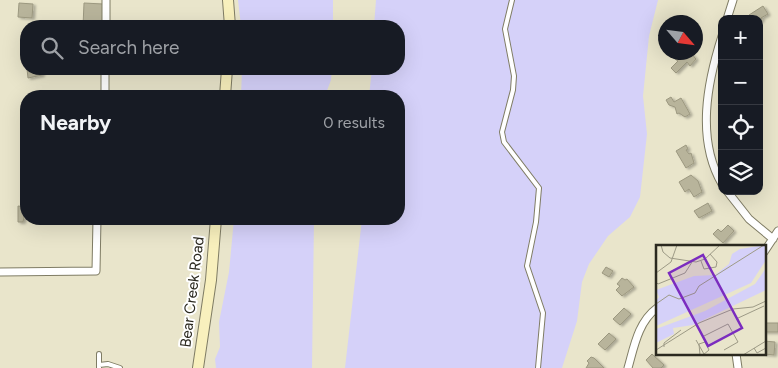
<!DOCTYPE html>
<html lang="en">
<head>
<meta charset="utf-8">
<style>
  body { margin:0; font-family:Figtree,sans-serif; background:#242831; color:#f1f3f6 }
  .controls { position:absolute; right:15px; top:15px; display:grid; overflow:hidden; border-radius:10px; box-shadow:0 5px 20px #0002 }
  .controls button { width:45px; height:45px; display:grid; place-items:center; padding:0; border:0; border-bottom:1px solid #363941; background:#171b24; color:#f1f3f6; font:25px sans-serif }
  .compass { position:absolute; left:658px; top:15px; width:45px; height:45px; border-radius:50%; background:#171b24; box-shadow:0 5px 20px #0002; rotate:118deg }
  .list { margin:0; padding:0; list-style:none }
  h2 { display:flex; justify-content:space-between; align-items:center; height:65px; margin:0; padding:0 20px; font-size:21px }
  h2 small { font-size:16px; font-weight:400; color:#9ea1a6 }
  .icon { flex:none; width:28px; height:28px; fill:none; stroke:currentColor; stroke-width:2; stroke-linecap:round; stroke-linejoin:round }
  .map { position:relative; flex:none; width:778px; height:368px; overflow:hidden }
  .search { position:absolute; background:#171b24; box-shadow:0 5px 20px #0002; left:20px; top:20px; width:385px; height:55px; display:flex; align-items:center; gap:12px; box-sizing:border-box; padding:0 18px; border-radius:20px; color:#9ea1a6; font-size:19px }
  .panel { position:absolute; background:#171b24; box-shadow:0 5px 20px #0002; left:20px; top:90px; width:385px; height:135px; border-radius:20px }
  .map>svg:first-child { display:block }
  .green { fill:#d5d1f9 }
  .building { fill:#b8b49b; stroke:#9c9880; filter:url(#shadow) }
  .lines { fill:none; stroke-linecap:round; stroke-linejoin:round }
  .lane-casing { stroke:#7f7c64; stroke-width:6 }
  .street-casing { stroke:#7f7c64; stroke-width:9 }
  .secondary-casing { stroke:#7f7c64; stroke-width:12 }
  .lane { stroke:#fff; stroke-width:4 }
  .street { stroke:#fff; stroke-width:7 }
  .secondary { stroke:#f8f0bd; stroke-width:10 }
  .labels { text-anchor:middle; stroke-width:4; stroke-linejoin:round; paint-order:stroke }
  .street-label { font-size:15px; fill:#2b291f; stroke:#fff }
  .inset-road { fill:none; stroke:#9d9a86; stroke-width:1 }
  .view { fill:#7b2cbf; fill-opacity:0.15; stroke:#7b2cbf; stroke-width:2.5 }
  .inset-edge { fill:none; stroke:#2b291f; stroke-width:2.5 }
</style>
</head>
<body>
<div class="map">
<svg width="778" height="368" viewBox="0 0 778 368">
  <defs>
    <filter id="shadow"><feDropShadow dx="2.5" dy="1.5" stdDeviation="1" flood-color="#0004"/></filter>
  </defs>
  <rect width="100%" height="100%" fill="#e9e5cb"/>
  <path class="green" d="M238 0H333V26H241Z
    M376 0H658L649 36 643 96 647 134 640 197 630 217 608 236 589 264 582 282 577 321 562 368H345L362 219H399V96H369L372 69H399V26H374Z
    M242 69H332L331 80 325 96H241Z
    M234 219H314L312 368H216L215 359 220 347 219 322 229 272Z"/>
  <path class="building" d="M19 3 33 4 32 18 18 17Z
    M84 3 103 4 102 26H83Z
    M763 6 768 14 761 18 762 20 759 22V19H750L749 15Z
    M681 52H690L696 59 690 66 687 62 676 73 671 68 678 61 675 59Z
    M27 69H42V75L28 78Z
    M671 97 674 102 681 98 690 114 685 117 679 113 677 114 675 107 669 105 666 100Z
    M686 145 688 149 686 150 689 154 691 153 694 163 686 168 676 151Z
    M691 175 698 181 702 192 694 197 689 189 685 192 679 182Z
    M708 203 712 211 699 218 694 211Z
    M18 206 26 207 23 222H18Z
    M728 225 734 231 723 243 713 234 718 229 721 232Z
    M606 267 613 271 609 277 602 273Z
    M622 278 625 280 627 279 634 287 622 296 616 290 620 286 617 284Z
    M624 308 631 314 620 325 613 319Z
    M764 323H778V332H764Z
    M609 333 616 339 605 350 598 344Z
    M764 341 775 342 774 355 764 354Z
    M652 354 664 365 661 368H653L646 360Z
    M591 357 594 358 604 368H586L589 363 587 361Z"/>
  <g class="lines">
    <g class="lane-casing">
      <path id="lane" d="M512 0 505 29 514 76 513 90 502 132 504 142 539 188 536 222 527 266 543 313 538 368
        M99 354V368
        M99 365 108 364 120 368"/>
    </g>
    <g class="street-casing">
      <path id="street" d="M727 19 733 0
        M106 26V0
        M722 36C707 83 696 139 722 184
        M105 96V69
        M727 191 749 219 773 239
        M764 252 778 231
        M0 272 96 271 97 219
        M736 354 738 368
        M628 368C634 347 638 322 657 308"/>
    </g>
    <g class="secondary-casing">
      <path id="secondary" d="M228 0 230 26
        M225 96 227 69
        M198 368 211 280 216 219"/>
    </g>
    <use href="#lane" class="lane"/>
    <use href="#street" class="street"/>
    <use href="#secondary" class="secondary"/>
  </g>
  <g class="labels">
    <g class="street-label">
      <text transform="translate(192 292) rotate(-83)" y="5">Bear Creek Road</text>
    </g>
  </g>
  <g transform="translate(656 245)">
    <rect width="110" height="110" fill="#e9e5cb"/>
    <path d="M110 0V15L95 38 0 81V56L3 52 0 45 38 31 59 30 73 19 76 9 84 4ZM110 23V45L37 80 17 83 18 89 0 98V84L49 66 99 39Z" fill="#d5d1f9"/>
    <path class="inset-road" d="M5 0 7 7 14 13 40 17 49 14 64 0M45 16 48 24 60 22 61 17 54 9M0 28 15 17 21 0M0 37 2 39 29 28 36 17M0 59 13 50 23 54 39 48 43 41 108 0M80 74 108 61M46 92 72 79 82 97 68 105M40 95 48 109M8 102V98L25 85M98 103 101 108 110 103M0 105 43 78 77 64 97 62 110 56M44 110 43 99 49 97 53 105 47 110M87 110 110 96"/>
    <path class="view" d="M47 10 86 83 52 101 13 28Z"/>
    <rect width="110" height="110" class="inset-edge"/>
  </g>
</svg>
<div class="controls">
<button>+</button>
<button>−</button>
<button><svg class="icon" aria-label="locate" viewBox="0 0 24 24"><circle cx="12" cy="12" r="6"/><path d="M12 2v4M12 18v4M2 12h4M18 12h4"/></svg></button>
<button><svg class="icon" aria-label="layers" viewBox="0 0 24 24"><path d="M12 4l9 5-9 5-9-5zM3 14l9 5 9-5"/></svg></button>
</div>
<svg class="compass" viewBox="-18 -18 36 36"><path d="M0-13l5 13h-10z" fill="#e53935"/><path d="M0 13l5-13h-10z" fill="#9ea1a6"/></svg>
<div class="search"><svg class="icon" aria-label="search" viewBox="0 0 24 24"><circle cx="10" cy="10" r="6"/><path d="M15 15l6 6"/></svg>Search here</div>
<section class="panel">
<h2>Nearby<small>0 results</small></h2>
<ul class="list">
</ul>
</section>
</div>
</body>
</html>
